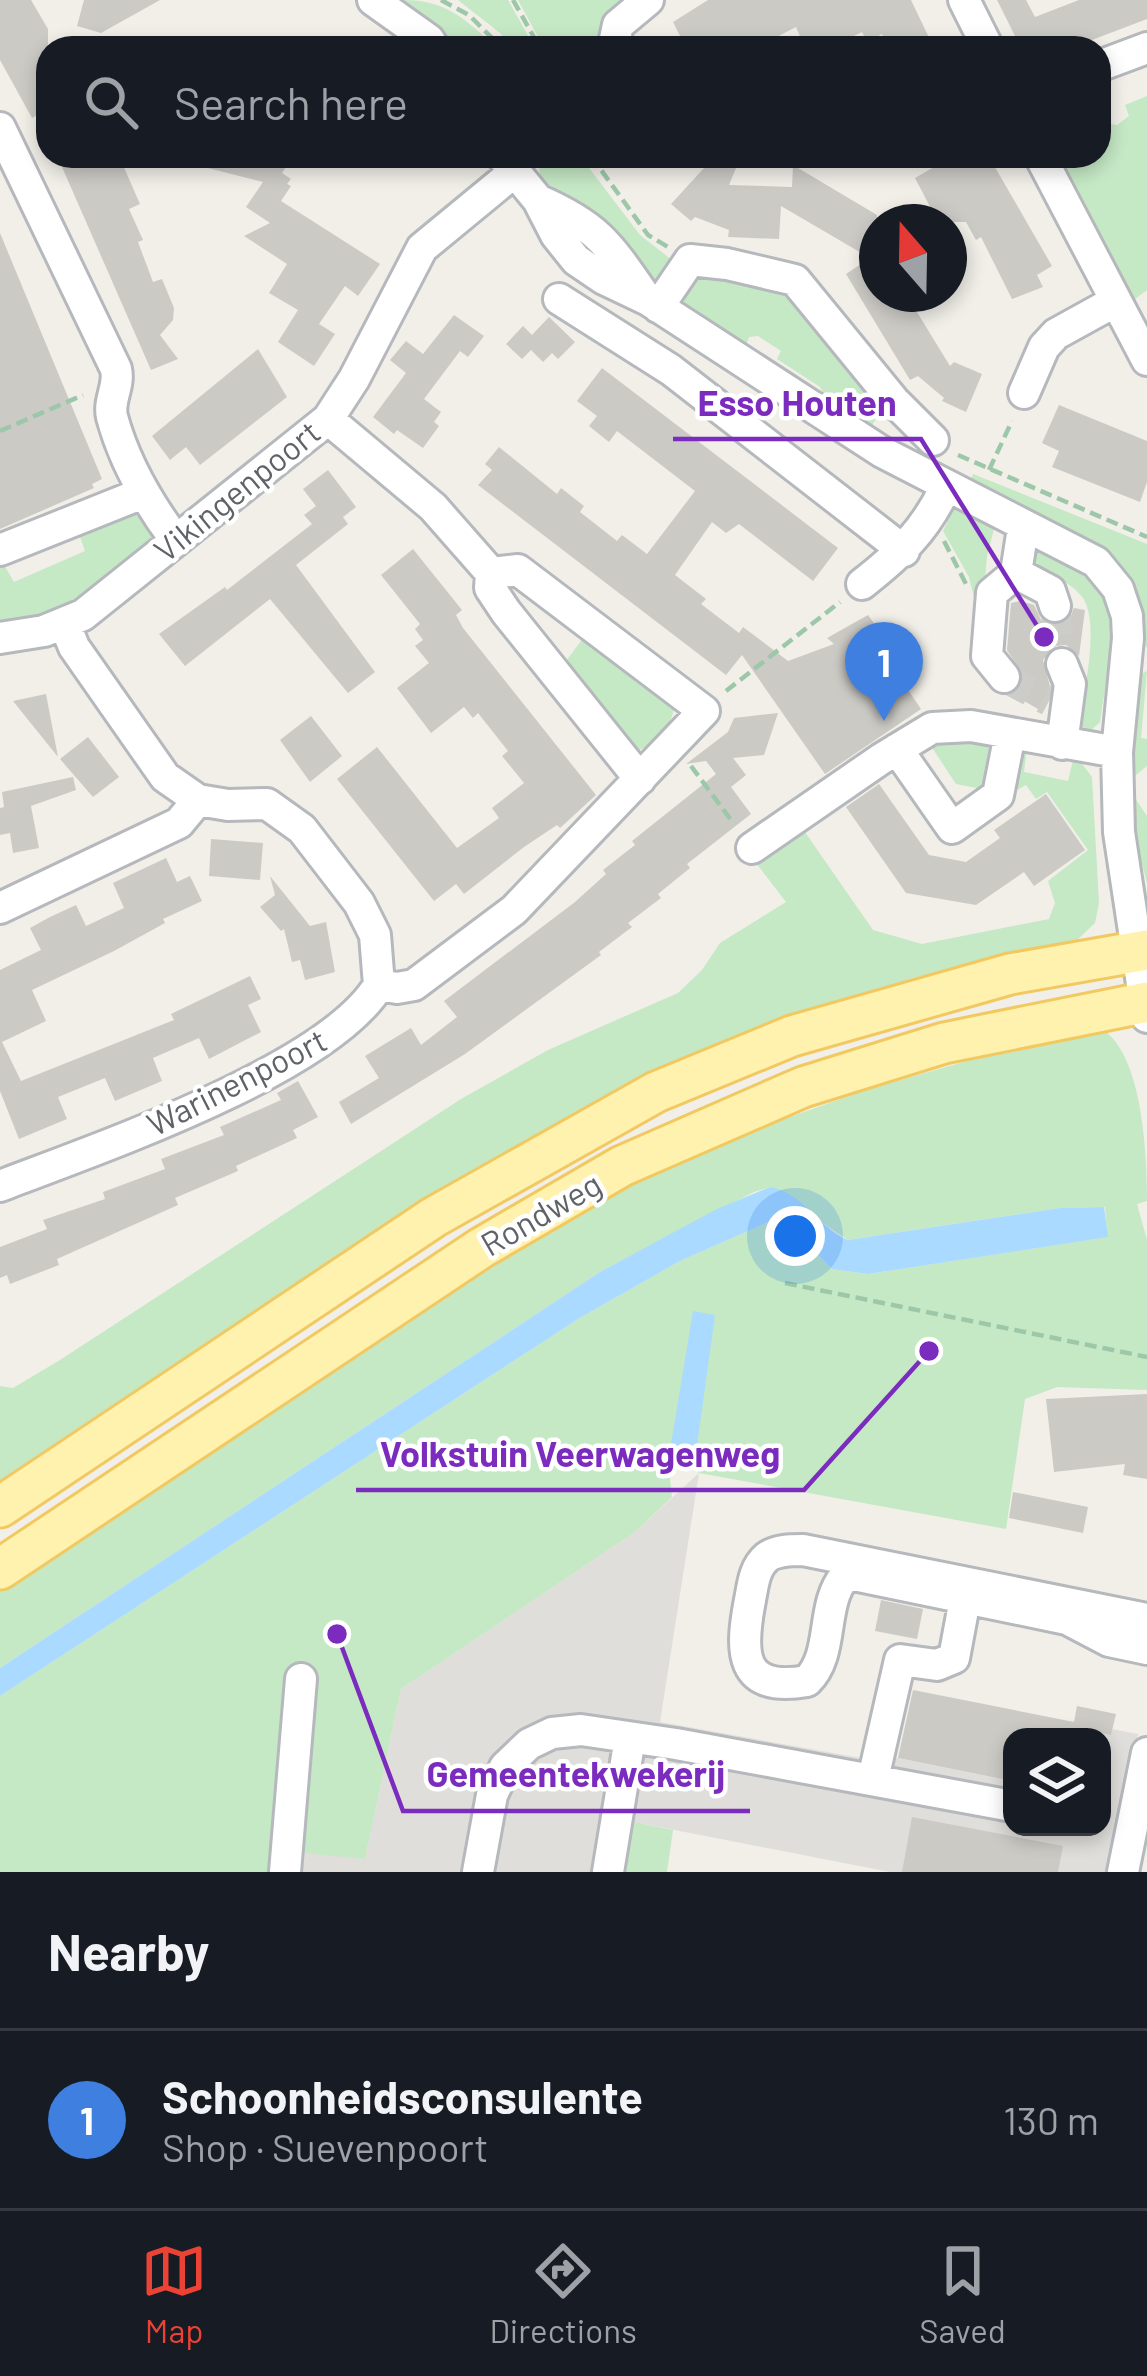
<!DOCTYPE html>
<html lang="en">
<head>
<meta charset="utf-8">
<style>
  body { margin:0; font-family:Barlow,sans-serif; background:#242831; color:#f1f3f6 }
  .controls { position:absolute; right:36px; bottom:36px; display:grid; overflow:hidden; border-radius:24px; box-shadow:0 6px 18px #0003 }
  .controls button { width:108px; height:108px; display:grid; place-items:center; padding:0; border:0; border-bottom:3px solid #363941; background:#171b24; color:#f1f3f6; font:60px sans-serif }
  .compass { position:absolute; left:859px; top:204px; width:108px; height:108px; border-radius:50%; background:#171b24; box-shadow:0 6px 18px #0003; rotate:340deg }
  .you { position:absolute; left:795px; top:1236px; width:42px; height:42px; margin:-30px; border:9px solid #fff; border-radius:50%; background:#1a73e8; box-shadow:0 0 0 18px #1a73e833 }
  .badge { display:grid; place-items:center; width:78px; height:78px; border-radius:50%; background:#ea4335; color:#fff; font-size:39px; font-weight:700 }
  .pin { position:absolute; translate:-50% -99px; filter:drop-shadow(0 3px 6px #0008) }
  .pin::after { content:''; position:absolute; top:63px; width:42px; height:36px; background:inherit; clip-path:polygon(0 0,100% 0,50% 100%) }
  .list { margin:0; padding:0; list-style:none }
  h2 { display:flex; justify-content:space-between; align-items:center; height:156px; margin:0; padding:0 48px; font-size:51px }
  h2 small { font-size:39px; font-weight:400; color:#9ea1a6 }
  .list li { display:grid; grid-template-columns:78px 1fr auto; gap:36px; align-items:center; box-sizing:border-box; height:180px; padding:0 48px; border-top:3px solid #363941 }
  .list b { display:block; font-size:45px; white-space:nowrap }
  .list p { margin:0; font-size:39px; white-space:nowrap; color:#9ea1a6 }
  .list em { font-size:39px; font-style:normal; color:#9ea1a6 }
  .icon { flex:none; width:66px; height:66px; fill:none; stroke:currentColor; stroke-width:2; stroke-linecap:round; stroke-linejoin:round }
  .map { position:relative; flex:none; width:1147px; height:1872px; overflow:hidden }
  .search { position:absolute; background:#171b24; box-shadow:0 6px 18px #0003; left:36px; right:36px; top:36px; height:132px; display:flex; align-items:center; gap:30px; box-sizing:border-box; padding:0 42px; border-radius:36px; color:#9ea1a6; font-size:45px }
  .sheet { height:336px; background:#171b24 }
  nav { display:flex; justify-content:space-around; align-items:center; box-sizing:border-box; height:168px; border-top:3px solid #363941; background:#171b24; font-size:33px; color:#9ea1a6 }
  nav a { display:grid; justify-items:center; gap:6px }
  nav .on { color:#ea4335 }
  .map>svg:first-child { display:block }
  .industrial { fill:#e0deda }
  .green { fill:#c5e8c5 }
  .water { fill:#aadaff }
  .building { fill:#cccac5 }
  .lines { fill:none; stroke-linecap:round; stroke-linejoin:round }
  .minor-tunnel { stroke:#ccccc8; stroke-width:30; stroke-dasharray:30 15; stroke-linecap:butt }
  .minor-casing { stroke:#b5b8bc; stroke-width:36 }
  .major-casing { stroke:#f2c960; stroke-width:45 }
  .path { stroke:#9cc7a9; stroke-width:4.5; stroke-dasharray:12 6; stroke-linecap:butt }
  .minor { stroke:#fff; stroke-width:30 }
  .major { stroke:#fff2af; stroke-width:39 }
  .labels { text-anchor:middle; stroke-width:9; stroke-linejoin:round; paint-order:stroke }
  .street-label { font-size:33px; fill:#5f6368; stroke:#fff }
  .leader { fill:none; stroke:#7b2cbf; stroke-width:4.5 }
  .callout-dot { fill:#7b2cbf; stroke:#fff; stroke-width:4.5 }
  .callout-label { font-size:36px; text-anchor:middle; font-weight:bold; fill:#7b2cbf; stroke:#fff; stroke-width:9; stroke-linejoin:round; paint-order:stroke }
</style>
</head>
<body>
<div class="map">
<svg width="1147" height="1872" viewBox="0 0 1147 1872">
  <rect width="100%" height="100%" fill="#f1efe8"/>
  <path class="industrial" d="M699 1473 660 1722 889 1763 892 1757 1012 1781V1827H1102V1737H1066L1069 1721 1138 1734 1111 1872H890L634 1822 625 1872H274L286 1667 308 1665 365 1859 401 1689 635 1532Z"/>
  <path class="green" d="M403 0C446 0 466 19 496 48H451L427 17Z
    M458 0H508L535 48H512L500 33Z
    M518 0H637C600 46 604 48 544 48Z
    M1147 96V290L1127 305 1046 156H1099V122L1117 125 1129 116 1125 105Z
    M557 156H580L640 235 677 264 655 289 601 224 541 179 539 169Z
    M703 268 784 281 887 401 869 430 829 405 820 387 777 359 781 351 758 336 749 337 747 343 733 342 678 306Z
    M973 474 1147 544V647L1142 645C1139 607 1136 580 1106 552L968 486Z
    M955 506 994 529 987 556 981 626 969 577 943 531Z
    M139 509 154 526V539C97 589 77 612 0 626V558L14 582 85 551 78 531Z
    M1033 545 1084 572 1107 603 1112 641 1100 722 1087 734 1078 733C1082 699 1101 626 1083 598 1070 580 1044 572 1025 563Z
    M586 634 674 706C674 725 650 750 631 752L561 668Z
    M1147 671 1141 738 1147 739V766L1131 779V792L1147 816V883L1124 797 1133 678Z
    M941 735 988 742 991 747 982 789 956 784 931 746Z
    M1027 748 1024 772 1068 781 1073 760H1079L1092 777 1099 903 1095 923 1076 941 913 978 778 1023 390 1229 0 1484V1386L13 1388 60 1360 461 1099 548 1050 678 993 702 970 720 943 786 902 753 859 800 825 873 930 922 944 1049 919 1055 903 1048 881 1088 850 1047 792 1036 799 1026 785 1015 791 1008 781 1019 750Z
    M1105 1031C1143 1060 1147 1156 1147 1201L1137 1204 1147 1240V1390L1057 1387 1025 1399 1006 1529 699 1473 694 1467 668 1462 672 1497 635 1532 401 1689 365 1859 296 1852 307 1665 286 1668 274 1872H0V1696L578 1319 680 1261 773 1220 798 1234 832 1269 868 1274 1107 1237 1105 1207 1060 1208 848 1240 770 1187 754 1192 600 1272 0 1668V1583L556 1217 714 1144 860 1092 970 1060Z
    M634 1822 673 1830 667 1872H625Z"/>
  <path class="water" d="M770 1187C804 1193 818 1228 848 1240L1060 1208 1104 1207 1108 1237 868 1274 832 1269 798 1234 773 1220 680 1261 578 1319 0 1696V1668L600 1272 717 1209Z
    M693 1311 715 1315 694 1467 682 1471 668 1462Z"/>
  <path class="building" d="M0 0H31L48 29V109L32 118 0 60Z
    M84 0H160L101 33 77 26Z
    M708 0H911L934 48H889L882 34 867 42 862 32 829 48H805L796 27 755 48H686L673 22Z
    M997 0H1026L1035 17 1079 0H1147V19L1084 43 1081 38 1060 48H1021Z
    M70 156H119L140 204 129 209 143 240 138 242 153 282 162 279 174 308 173 320 160 335 178 359 151 370 62 167 73 162Z
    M193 156H293L282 173 291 179 287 184 291 186 281 201 380 264 358 296 345 286 319 324 335 334 314 366 278 342 298 310 269 293 287 264 244 236 270 223 246 207 263 182 192 164Z
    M715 156H741L729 185 792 187 793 165 877 215V294H906L950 366 954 362 982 374 966 412 942 401 944 398 918 376 910 380 846 274 870 258 781 206 779 239 728 237 729 230 695 217 691 221 671 204Z
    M953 156H975L981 168 992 162 1052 266 1037 275 1043 287 1012 299 981 237 976 240 966 222H938L915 178Z
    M0 233 102 479 92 484 94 488 0 529Z
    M454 315 484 336 468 357 460 351 424 399 441 412 434 422 439 426 423 448 397 430 394 434 373 417 406 373 390 360 406 341 423 354Z
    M549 317 575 342 558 359 552 353 543 362 531 350 522 359 506 344 523 326 532 335Z
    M258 349 287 397 200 465 186 447 170 460 152 436Z
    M602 368 838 548 813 581 739 524 726 533 712 522 675 575 706 599 701 604 739 633 743 627 788 661 834 644 827 638 868 615 895 652 887 659 921 709 825 774 742 655 726 675 478 485 492 470 485 464 499 447 557 494 561 488 584 506 580 512 617 541 622 535 647 554 695 491 617 431 609 442 589 426 597 416 577 401Z
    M1059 405 1147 441V482L1140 502 1052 467 1059 451 1042 443Z
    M328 470 356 507 343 517 348 524 296 565 375 672 348 693 270 599 185 666 159 634 225 587 227 590 312 524 304 515 316 506 303 489Z
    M413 549 462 610 456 615 463 628 596 795 560 828 557 825 524 847 464 894 456 884 434 901 337 779 377 747 457 848 499 818 492 808 524 783 502 756 508 751 478 713 473 718 464 707 431 733 397 688 429 663 415 646 423 640 415 629 420 624 381 575Z
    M1020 601 1034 605 1041 620 1052 625 1069 620 1074 608 1085 610 1079 656 1066 645 1056 646 1043 660 1050 686 1043 712 1012 694 1022 685 1023 675 1007 650 1011 603Z
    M46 694 58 757 13 701Z
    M778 713 764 755 733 758 746 775 731 787 751 814 687 864 690 868 658 894 661 898 628 923 632 927 599 952 601 955 465 1054 351 1124 339 1102 379 1078 365 1056 411 1028 421 1045 457 1017 444 1001 575 902 606 874 603 870 635 845 632 841 716 774 706 761 686 764 728 732 734 718Z
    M311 716 342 756 310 782 280 740Z
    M88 737 119 777 93 797 60 759Z
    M73 777 76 790 31 806 39 848 13 853 10 833 0 835V808L4 807 2 792Z
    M879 784 929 855 966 862 1000 838 994 830 1046 794 1085 850 1034 886 1024 872 976 905 906 893 846 807Z
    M211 839 263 843 260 880 209 876Z
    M166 858 177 882 190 876 202 901 163 919 165 923 114 951 32 990 46 1021 2 1042 21 1081 174 1020 171 1014 250 976 261 999 248 1005 261 1032 209 1059 199 1038 153 1058 162 1081 115 1101 105 1078 58 1097 67 1119 19 1139 0 1091V970L41 950 30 928 50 917 76 905 86 926 124 908 113 883Z
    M270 876 310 926 326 922 335 972 305 980 300 960 292 962 284 929 281 931 260 907 275 895Z
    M298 1081 318 1117 293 1130 297 1138 236 1166 238 1171 175 1198 178 1205 57 1259 59 1265 10 1284 7 1275 0 1278V1247L47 1229 43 1220 105 1199 103 1192 165 1169 161 1159 224 1135 220 1127 281 1100 277 1093Z
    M1147 1394V1479L1123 1475 1125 1464 1054 1472 1046 1399Z
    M1013 1492 1088 1507 1083 1533 1009 1518Z
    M881 1600 923 1609 917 1639 875 1631Z
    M913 1690 1074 1722 1077 1706 1116 1714 1111 1735 1096 1732V1737H1012V1781L898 1758Z
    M912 1817 1063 1846 1058 1872H902Z"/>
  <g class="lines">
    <path class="minor-tunnel" d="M1055 606 1062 664
      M1004 677 1049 701"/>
    <g class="minor-casing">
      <path id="minor" d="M373 0 429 40 434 48
        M964 0 988 48
        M613 48 618 25 648 0
        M1099 66 1147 48
        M0 128 116 369C120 386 108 400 112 417 124 461 148 503 175 539
        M502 156 538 200 556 235 576 260 604 279 648 300 882 452 1096 562 1118 589 1127 616 1128 638 1117 752 1119 832 1147 1017
        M1040 156 1147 360
        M538 200C597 226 608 243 644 295
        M559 299 671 370 904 551
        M658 307 690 260 727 264 795 280 894 401 933 440
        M1024 393 1044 347 1056 334 1114 302
        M328 419 433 507 491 573 490 588 506 612 640 779
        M1023 528 1016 573 1050 591 1055 606
        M0 550 143 493
        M862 584C899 555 925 531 945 488
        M0 638 44 631 83 615 328 419 354 379 422 248 513 173
        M1062 664 1070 684 1062 744
        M1004 677 987 656 992 593 1016 573
        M897 749 952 828 998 795 1010 734
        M752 848 881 759 932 728 971 726 1117 752
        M0 908 179 823 198 800
        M379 985 397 988 414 985 514 910 704 711 518 570 491 573
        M0 1186C96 1149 328 1070 379 985L375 935 359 903 302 829 267 804 228 805 198 800 165 777 74 647 65 625
        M1147 1619 803 1550C791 1550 777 1550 767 1557 754 1568 753 1585 750 1600 740 1652 739 1693 807 1681 835 1654 820 1605 845 1576H859L1067 1619 1109 1641 1147 1649
        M873 1779 900 1660 937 1665 954 1658 965 1599
        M285 1872 301 1679
        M478 1872 492 1795 505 1767 529 1744 552 1733 581 1730 676 1744 1012 1806
        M608 1872 630 1738
        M1123 1872 1147 1753"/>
    </g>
    <g class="major-casing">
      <path id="major" d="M0 1507 434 1217 656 1092 792 1036 1010 974 1147 950
        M0 1569 481 1248 622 1166 803 1087 944 1043 1147 1002"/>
    </g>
    <path class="path" d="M441 0 469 15 502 48
      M513 0 540 48
      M591 156 648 235 668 247
      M0 431 83 395
      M958 455 1147 537
      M989 470 1012 421
      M944 541 966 584
      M726 691 840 602
      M691 766 734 824
      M785 1283 1147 1357"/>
    <use href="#minor" class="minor"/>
    <use href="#major" class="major"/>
  </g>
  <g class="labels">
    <g class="street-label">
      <text transform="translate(237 491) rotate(-39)" y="12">Vikingenpoort</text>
      <text transform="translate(237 1082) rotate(-27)" y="12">Warinenpoort</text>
      <text transform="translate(541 1214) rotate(-30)" y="12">Rondweg</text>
    </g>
  </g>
  <path class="leader" d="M1044 637L921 439H673M929 1351L804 1490H356M337 1634L403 1811H750"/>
  <g class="callout-dot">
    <circle cx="1044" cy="637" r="12"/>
    <circle cx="929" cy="1351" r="12"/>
    <circle cx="337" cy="1634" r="12"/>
  </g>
  <g class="callout-label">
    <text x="797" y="416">Esso Houten</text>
    <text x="580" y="1467">Volkstuin Veerwagenweg</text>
    <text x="576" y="1787">Gemeentekwekerij</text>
  </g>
</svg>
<div class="controls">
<button><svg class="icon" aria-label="layers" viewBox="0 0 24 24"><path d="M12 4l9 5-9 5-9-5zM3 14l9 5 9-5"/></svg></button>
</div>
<svg class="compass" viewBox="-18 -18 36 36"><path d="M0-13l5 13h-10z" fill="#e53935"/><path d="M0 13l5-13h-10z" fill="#9ea1a6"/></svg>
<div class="you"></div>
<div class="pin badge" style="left:884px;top:721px;background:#3f7fe0">1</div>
<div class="search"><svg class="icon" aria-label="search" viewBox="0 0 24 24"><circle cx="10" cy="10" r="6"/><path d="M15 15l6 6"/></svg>Search here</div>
</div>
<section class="sheet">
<h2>Nearby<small></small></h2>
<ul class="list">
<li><span class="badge" style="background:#3f7fe0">1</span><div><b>Schoonheidsconsulente</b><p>Shop · Suevenpoort</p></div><em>130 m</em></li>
</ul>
</section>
<nav>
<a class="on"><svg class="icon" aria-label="map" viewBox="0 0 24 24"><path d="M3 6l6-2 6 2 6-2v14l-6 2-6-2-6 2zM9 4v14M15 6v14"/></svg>Map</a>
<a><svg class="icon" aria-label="directions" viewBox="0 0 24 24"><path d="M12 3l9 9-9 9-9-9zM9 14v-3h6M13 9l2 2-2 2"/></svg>Directions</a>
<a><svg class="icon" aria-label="saved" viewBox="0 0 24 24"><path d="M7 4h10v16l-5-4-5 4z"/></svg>Saved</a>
</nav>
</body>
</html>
